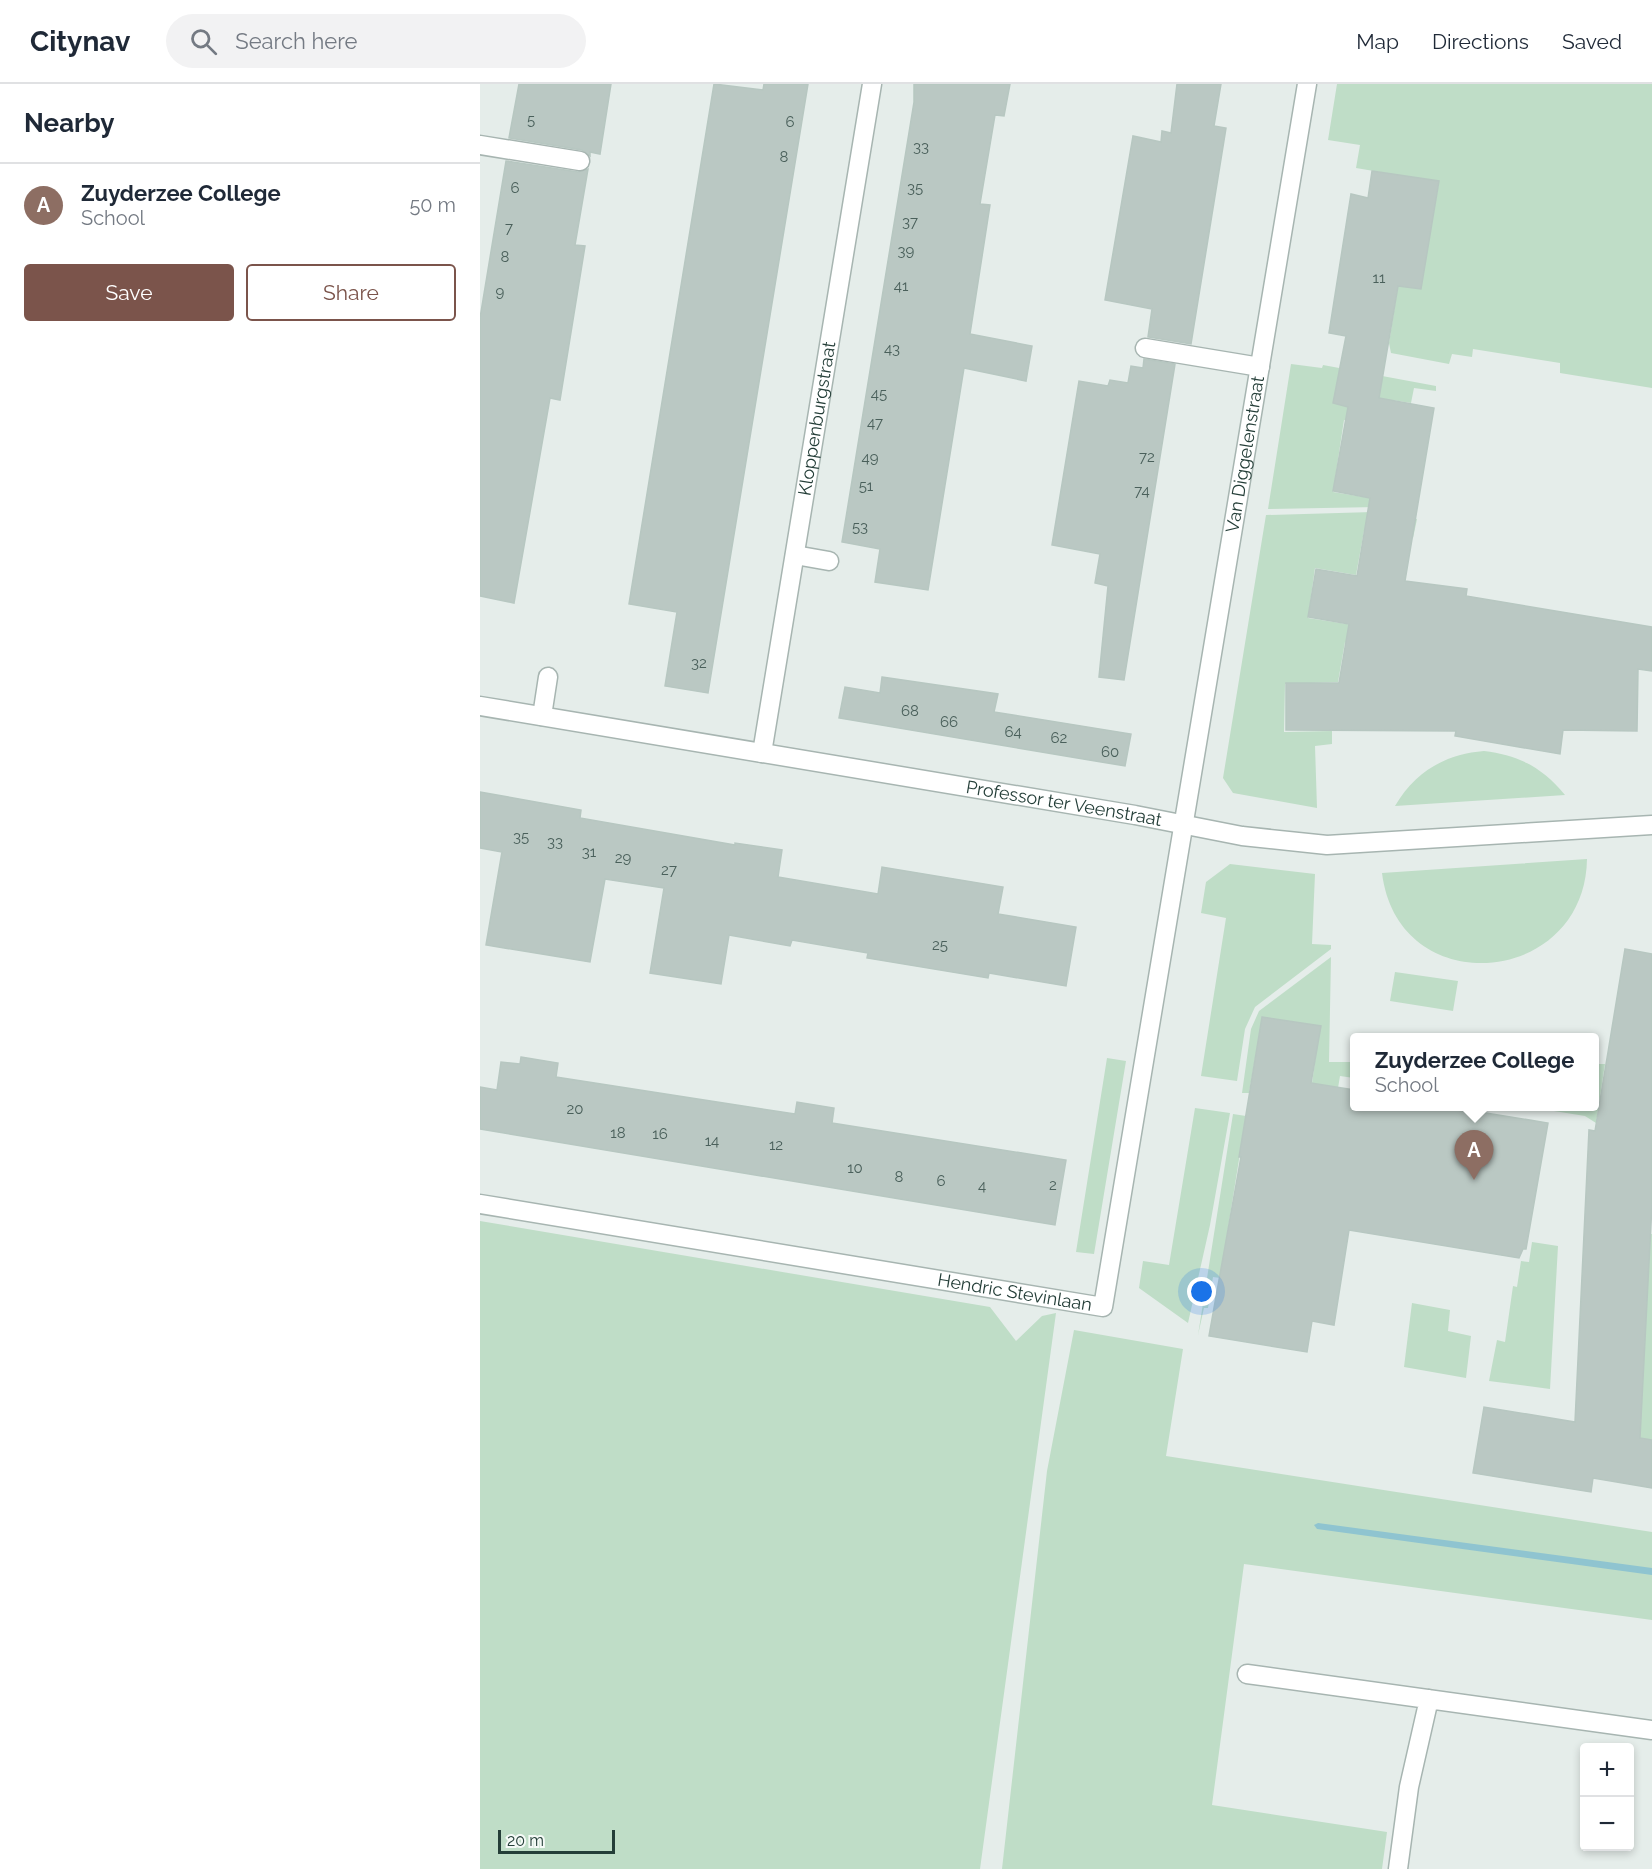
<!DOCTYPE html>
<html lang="en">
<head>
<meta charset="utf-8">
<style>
  body { margin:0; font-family:Raleway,sans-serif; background:#f2f2f3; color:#1f2937 }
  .controls { position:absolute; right:18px; bottom:18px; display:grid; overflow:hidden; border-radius:6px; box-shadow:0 3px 9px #0003 }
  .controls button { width:54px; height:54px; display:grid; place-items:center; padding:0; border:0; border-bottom:2px solid #e0e1e3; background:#fff; color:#1f2937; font:30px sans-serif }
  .scale { position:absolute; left:18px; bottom:15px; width:117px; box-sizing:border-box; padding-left:6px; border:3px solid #243e38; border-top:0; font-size:16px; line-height:21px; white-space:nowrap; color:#243e38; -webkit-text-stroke:4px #f5faf7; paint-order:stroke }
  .you { position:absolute; left:722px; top:1208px; width:21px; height:21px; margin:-15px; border:4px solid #fff; border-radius:50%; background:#1a73e8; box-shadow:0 0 0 9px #1a73e833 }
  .badge { display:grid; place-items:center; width:39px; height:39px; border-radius:50%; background:#7b544b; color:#fff; font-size:20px; font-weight:700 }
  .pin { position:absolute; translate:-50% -50px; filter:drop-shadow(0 2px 3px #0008) }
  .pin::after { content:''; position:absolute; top:32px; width:21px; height:18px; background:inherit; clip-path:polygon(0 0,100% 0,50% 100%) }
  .popup { position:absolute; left:870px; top:949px; width:249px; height:78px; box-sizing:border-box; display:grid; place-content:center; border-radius:6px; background:#fff; filter:drop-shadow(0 2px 4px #0005); font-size:20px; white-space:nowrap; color:#747a83 }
  .popup b { font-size:22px; color:#1f2937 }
  .popup::after { content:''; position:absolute; left:50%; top:100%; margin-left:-12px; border:12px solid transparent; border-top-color:#fff }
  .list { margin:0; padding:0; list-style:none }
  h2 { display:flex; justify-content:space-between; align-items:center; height:78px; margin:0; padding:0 24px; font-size:26px }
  h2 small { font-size:20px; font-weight:400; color:#747a83 }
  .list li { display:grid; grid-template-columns:39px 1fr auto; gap:18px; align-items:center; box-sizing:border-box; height:84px; padding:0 24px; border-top:2px solid #e0e1e3 }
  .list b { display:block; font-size:22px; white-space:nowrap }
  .list p { margin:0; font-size:20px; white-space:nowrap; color:#747a83 }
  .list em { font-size:20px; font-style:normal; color:#747a83 }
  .actions { display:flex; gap:12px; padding:18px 24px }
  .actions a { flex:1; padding:14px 0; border:2px solid #7b544b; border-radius:6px; text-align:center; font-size:21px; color:#7b544b }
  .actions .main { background:#7b544b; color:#fff }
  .icon { flex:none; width:33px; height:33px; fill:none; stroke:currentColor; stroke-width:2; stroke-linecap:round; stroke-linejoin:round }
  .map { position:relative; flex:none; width:1172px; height:1785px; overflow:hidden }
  header { display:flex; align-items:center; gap:36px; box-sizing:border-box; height:84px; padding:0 30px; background:#fff; border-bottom:2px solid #e0e1e3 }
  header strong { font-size:28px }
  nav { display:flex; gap:33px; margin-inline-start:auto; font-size:21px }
  .search { width:420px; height:54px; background:#f2f2f3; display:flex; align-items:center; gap:15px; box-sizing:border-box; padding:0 21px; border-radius:33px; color:#747a83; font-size:22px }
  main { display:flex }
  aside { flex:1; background:#fff }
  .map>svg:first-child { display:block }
  .green { fill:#bfddc7 }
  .water { fill:#8fc4d0 }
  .building { fill:#bac8c3; stroke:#b7c7c1; stroke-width:1.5 }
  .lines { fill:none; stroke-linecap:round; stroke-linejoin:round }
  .service-casing { stroke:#a7b5b1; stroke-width:21 }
  .minor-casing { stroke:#a7b5b1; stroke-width:21 }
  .service { stroke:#fff; stroke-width:18 }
  .minor { stroke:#fff; stroke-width:18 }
  .labels { text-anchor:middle; stroke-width:4.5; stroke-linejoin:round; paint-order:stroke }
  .number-label { font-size:15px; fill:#4a605b }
  .street-label { font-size:18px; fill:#243e38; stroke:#f5faf7 }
</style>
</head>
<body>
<header>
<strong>Citynav</strong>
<div class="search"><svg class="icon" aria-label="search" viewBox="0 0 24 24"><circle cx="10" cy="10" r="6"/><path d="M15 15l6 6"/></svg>Search here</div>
<nav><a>Map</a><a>Directions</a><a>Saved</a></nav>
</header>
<main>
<aside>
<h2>Nearby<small></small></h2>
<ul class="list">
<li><span class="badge" style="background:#8d6e63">A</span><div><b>Zuyderzee College</b><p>School</p></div><em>50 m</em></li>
</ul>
<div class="actions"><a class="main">Save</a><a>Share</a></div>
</aside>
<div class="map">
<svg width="1172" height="1785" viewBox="0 0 1172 1785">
  <rect width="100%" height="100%" fill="#e5edea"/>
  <path class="green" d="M857 0H1172V304L1080 289V279L993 265 992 273 972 270 969 280 911 269 909 259 918 202 941 204 959 98 876 84 880 61 848 56Z
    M811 280 842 284 843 281 956 302V307L934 304 931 319 912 316 906 343 864 336 853 408 896 415 897 423 788 425Z
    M893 428 937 435 933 454 884 447 876 491 835 484 828 534 873 541 870 558H865L858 598 805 600 804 648 852 647V660L835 662 837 724 753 709 743 694 786 431Z
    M1004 667C1039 671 1063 684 1085 711L915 722C935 688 965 670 1004 667Z
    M1107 775C1105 903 918 919 902 789Z
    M750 780 835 790 832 860 851 861V865L775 923 765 945 757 997 721 992 746 834 721 829 726 798Z
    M851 873 849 978H874V994L860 992 858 1004 832 999 840 942 782 934 769 1009H762L771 945 779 927Z
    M915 888 978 897 973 927 910 917Z
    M627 974 646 977 614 1170 596 1168Z
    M1114 980H1125L1116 1039 1105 1032 1049 1023 1114 1022Z
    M715 1024 750 1029 730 1141 708 1239 659 1204 663 1177 689 1181Z
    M753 1030 766 1032 740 1194 733 1193 728 1224H724L718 1251Z
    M0 1137 510 1223 536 1257 562 1232 576 1229 500 1785H0Z
    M1170 1150H1172V1356L1160 1354Z
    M1052 1158 1078 1162 1070 1305 1009 1297 1017 1256 1025 1258 1033 1202 1037 1203 1041 1177 1049 1178Z
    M932 1219 970 1226 968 1247 991 1252 986 1294 924 1283Z
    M594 1246 703 1265 686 1372 1172 1448V1536L764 1480 732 1721 907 1748 902 1785H522L567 1387Z"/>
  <path class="water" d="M838 1439 1172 1484V1491L837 1445 834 1441Z"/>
  <path class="building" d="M39 0H131L120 70 110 68V72L102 66 29 54Z
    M234 0 283 6 284 0H328L228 609 185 602 197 528 149 520Z
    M434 0H530L524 32 515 31 500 120 510 121 490 250 552 262 546 297 484 284 448 506 395 498 400 465 362 458 434 18Z
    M697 0H741L734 42 746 44 711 260 668 253 672 225 625 216 653 52 681 58 682 47 691 49Z
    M26 77 98 88 108 85 95 161 105 162 80 316 70 314 34 519 0 512V234Z
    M892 87 959 97 941 205 918 202 899 314 954 324 925 497 987 505 986 512 1172 543V587L1158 585 1157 647 1083 646 1080 670 975 652 976 647 806 646V599H859L869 540 828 533 836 485 877 492 890 414 853 407 868 323 853 319 866 252 849 249 871 110 888 114Z
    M664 275 695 280 644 596 619 593 628 502 615 499 620 470 572 461 599 297 628 302 630 296 648 299 651 282 663 284Z
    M402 593 518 610 514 628 651 650 645 682 359 634 365 603 400 609Z
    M0 708 101 726 100 734 255 761V759L302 766 298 793 398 810 402 783 523 803 518 830 596 843 586 902 509 889 508 894 387 874 388 869 312 856 310 862 249 851 241 900 170 889 184 804 125 795 110 878 6 861 22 768 0 764Z
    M1145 865 1172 870V1120L1160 1354 1172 1356V1404L1113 1394 1111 1408 993 1389 1004 1323 1095 1338 1109 1046 1115 1047Z
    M782 933 841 942 831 999 874 1006V1023H969L1068 1039 1046 1165H1043L1039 1174 869 1146 854 1241 832 1237 827 1268 729 1252 761 1073H759Z
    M41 973 78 979 76 993 315 1030 317 1018 354 1024 352 1039 586 1076 575 1141 0 1045V1003L17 1006 21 978 40 980Z"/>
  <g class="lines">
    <g class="service-casing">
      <path id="service" d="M0 61 100 77
        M665 264 780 283
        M315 471 349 477
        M62 632 68 593
        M767 1590 1172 1646
        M918 1785 929 1703 949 1615"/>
    </g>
    <g class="minor-casing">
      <g id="minor">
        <path id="s1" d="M0 622 655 731 762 752 847 761 1172 741"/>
        <path id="s2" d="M282 669 392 0"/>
        <path id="s3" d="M0 1120 623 1223 827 0"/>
      </g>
    </g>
    <use href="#service" class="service"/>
    <use href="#minor" class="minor"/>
  </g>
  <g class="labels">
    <g class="number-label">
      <text x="51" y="41">5</text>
      <text x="310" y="43">6</text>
      <text x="441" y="68">33</text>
      <text x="304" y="78">8</text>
      <text x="35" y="109">6</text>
      <text x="435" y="109">35</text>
      <text x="430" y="143">37</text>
      <text x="29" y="149">7</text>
      <text x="426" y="172">39</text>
      <text x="25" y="178">8</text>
      <text x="899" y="199">11</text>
      <text x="421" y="207">41</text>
      <text x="20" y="213">9</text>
      <text x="412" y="270">43</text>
      <text x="399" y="315">45</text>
      <text x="395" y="344">47</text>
      <text x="667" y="378">72</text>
      <text x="390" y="379">49</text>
      <text x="386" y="407">51</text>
      <text x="662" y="412">74</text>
      <text x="380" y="448">53</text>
      <text x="219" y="584">32</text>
      <text x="430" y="632">68</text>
      <text x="469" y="643">66</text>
      <text x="533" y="653">64</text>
      <text x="579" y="659">62</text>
      <text x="630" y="673">60</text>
      <text x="41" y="758">35</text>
      <text x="75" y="763">33</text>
      <text x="109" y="773">31</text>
      <text x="143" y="779">29</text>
      <text x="189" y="791">27</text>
      <text x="460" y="866">25</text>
      <text x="95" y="1030">20</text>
      <text x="138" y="1054">18</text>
      <text x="180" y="1055">16</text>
      <text x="232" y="1062">14</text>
      <text x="296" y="1066">12</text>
      <text x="375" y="1089">10</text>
      <text x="419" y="1098">8</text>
      <text x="461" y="1102">6</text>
      <text x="573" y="1106">2</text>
      <text x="502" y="1107">4</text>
    </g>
    <g class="street-label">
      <text dy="6" stroke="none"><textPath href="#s2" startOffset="339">Kloppenburgstraat</textPath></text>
      <text dy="6" stroke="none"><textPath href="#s3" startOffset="1496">Van Diggelenstraat</textPath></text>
      <text dy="6" stroke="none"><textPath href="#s1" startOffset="592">Professor ter Veenstraat</textPath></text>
      <text dy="6" stroke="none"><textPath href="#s3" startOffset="542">Hendric Stevinlaan</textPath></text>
    </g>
  </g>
</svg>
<div class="controls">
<button>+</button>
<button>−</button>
</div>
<div class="scale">20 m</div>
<div class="you"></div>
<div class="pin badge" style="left:994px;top:1096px;background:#8d6e63">A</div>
<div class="popup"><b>Zuyderzee College</b>School</div>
</div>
</main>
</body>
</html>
